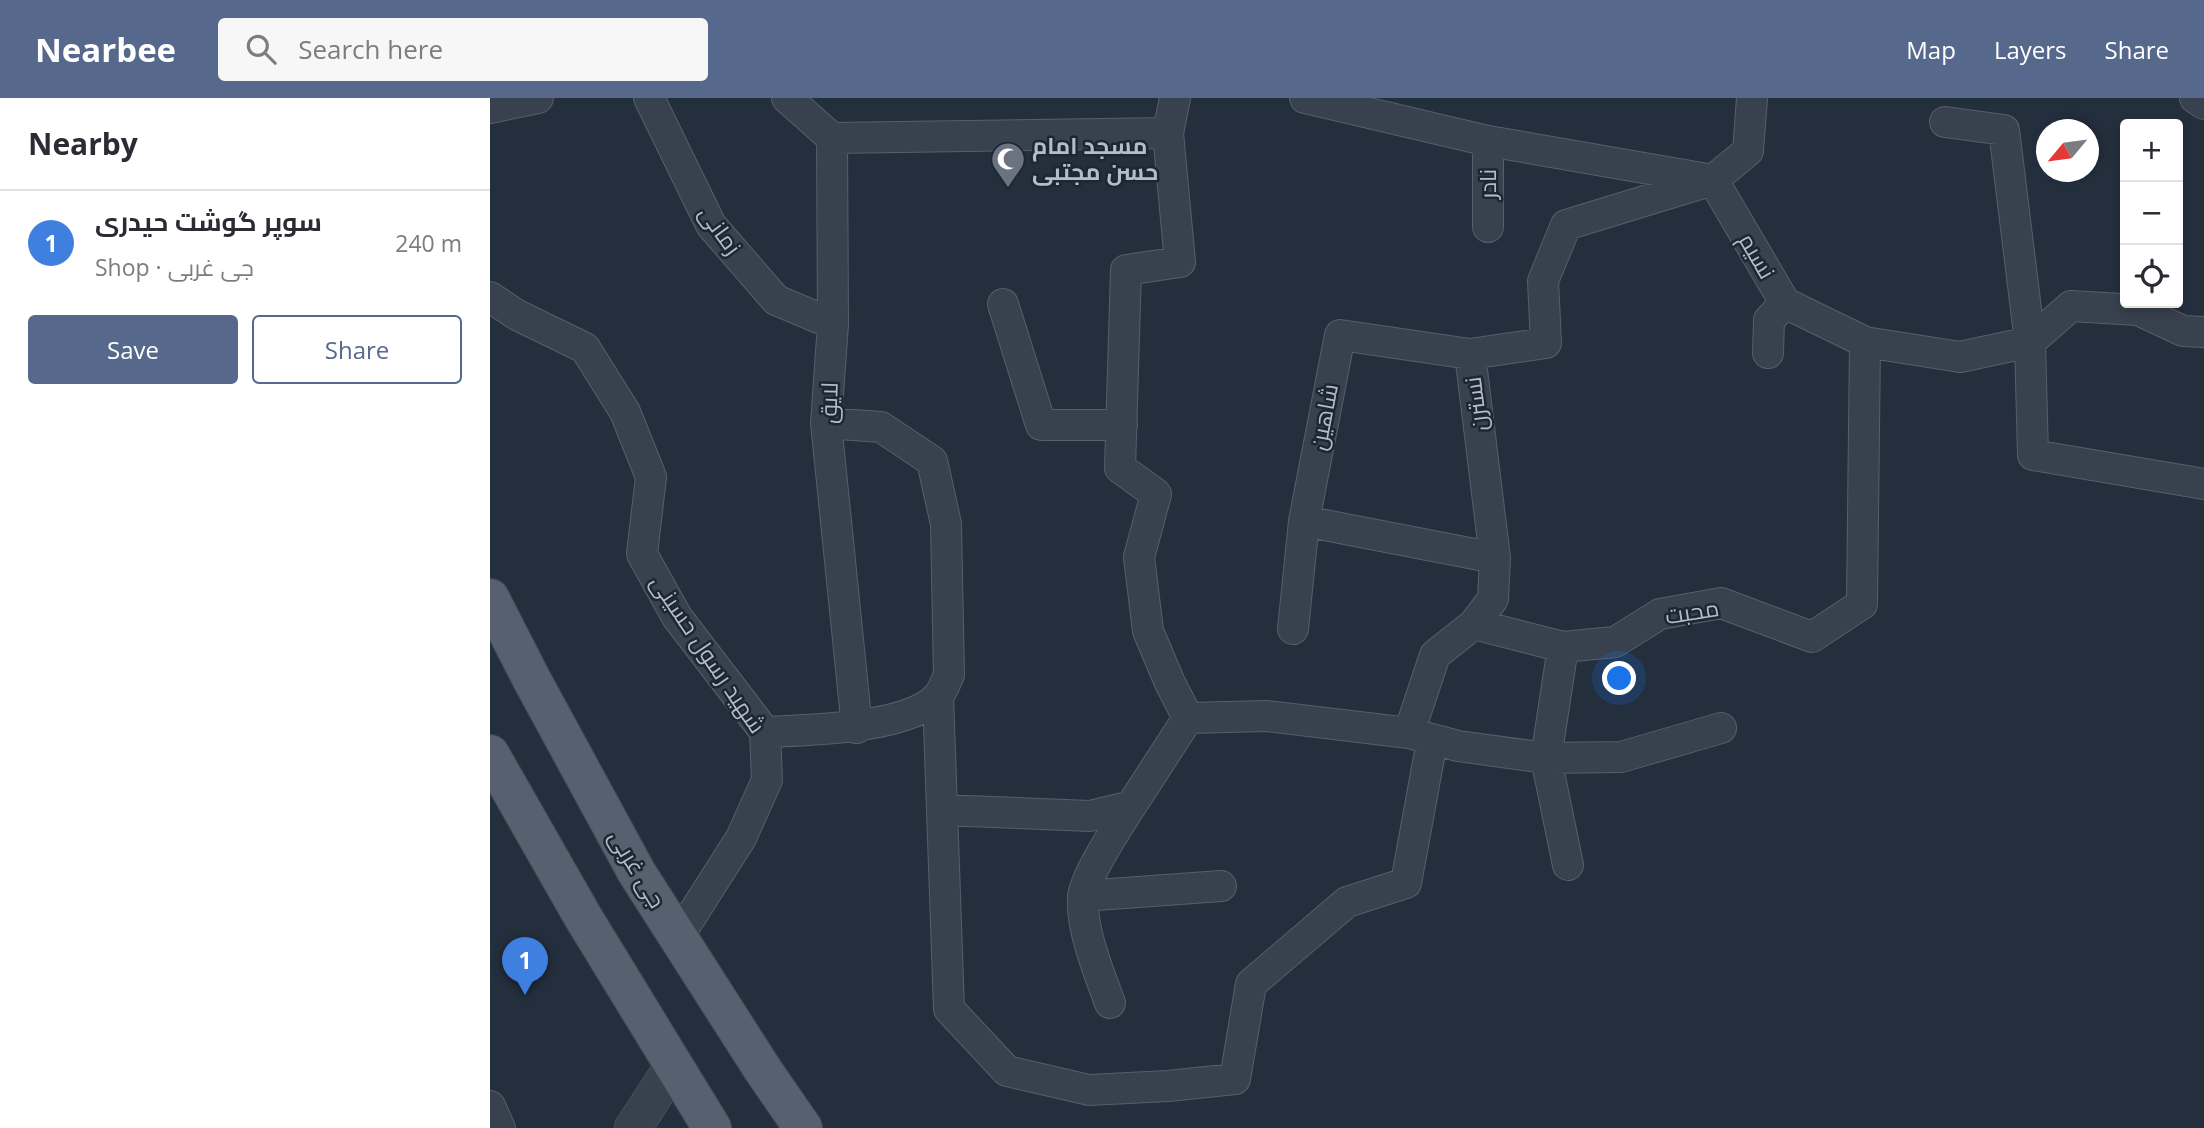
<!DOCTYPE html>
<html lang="en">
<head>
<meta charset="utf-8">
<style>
  body { margin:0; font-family:"Open Sans",Cairo,sans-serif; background:#f7f7f7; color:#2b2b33 }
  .controls { position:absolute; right:21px; top:21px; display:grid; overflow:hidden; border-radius:7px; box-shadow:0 4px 10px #0003 }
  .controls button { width:63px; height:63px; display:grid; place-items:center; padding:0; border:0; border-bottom:2px solid #e1e1e2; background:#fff; color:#2b2b33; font:35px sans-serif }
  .compass { position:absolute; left:1546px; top:21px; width:63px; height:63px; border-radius:50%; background:#fff; box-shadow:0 4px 10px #0003; rotate:241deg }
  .you { position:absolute; left:1130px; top:581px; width:24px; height:24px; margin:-18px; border:5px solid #fff; border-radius:50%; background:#1a73e8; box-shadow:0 0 0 10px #1a73e833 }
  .badge { display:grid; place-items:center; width:46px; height:46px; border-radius:50%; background:#56698c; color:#fff; font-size:23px; font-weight:700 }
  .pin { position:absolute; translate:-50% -58px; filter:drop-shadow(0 2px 4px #0008) }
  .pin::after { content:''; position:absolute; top:37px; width:24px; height:21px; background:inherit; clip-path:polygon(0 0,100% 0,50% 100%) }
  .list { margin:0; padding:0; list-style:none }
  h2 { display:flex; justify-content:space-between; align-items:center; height:91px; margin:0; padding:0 28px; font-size:30px }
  h2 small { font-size:23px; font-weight:400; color:#7c7c81 }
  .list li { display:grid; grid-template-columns:46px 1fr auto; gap:21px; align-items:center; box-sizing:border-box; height:105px; padding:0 28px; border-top:2px solid #e1e1e2 }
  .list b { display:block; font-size:26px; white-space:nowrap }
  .list p { margin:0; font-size:23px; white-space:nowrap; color:#7c7c81 }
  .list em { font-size:23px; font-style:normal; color:#7c7c81 }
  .actions { display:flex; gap:14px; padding:21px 28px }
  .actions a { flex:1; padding:16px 0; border:2px solid #56698c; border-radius:7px; text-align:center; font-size:24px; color:#56698c }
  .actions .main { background:#56698c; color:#fff }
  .icon { flex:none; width:38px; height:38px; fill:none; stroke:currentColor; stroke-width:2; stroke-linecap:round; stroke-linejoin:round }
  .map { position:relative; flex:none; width:1714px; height:1030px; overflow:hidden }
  header { display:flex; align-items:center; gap:42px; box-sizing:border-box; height:98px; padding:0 35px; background:#56698c; color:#fff }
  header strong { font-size:33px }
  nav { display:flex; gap:38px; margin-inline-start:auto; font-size:24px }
  .search { width:490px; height:63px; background:#f7f7f7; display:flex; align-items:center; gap:18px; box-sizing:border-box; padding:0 24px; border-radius:7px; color:#7c7c81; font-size:26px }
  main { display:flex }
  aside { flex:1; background:#fff }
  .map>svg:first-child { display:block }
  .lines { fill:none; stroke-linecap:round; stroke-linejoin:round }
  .minor-casing { stroke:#565f6c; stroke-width:32 }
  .tertiary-casing { stroke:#565f6c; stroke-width:38 }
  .primary-casing { stroke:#414a57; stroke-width:40 }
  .minor { stroke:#38414e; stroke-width:30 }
  .tertiary { stroke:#38414e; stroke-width:37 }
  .primary { stroke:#56606e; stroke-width:38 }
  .labels { text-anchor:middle; stroke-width:5; stroke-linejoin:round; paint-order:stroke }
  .poi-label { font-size:23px; font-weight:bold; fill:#b4bcc9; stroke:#1d2633; text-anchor:start }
  .street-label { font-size:23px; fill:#b4bcc9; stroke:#1d2633 }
</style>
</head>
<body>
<header>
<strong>Nearbee</strong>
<div class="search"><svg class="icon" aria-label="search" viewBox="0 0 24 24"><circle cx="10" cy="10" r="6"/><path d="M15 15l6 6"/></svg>Search here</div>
<nav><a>Map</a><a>Layers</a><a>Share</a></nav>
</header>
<main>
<aside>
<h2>Nearby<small></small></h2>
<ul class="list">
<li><span class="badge" style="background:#3f7fe0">1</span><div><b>سوپر گوشت حیدری</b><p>Shop · جی غربی</p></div><em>240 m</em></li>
</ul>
<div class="actions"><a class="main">Save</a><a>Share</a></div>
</aside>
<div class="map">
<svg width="1714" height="1030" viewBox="0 0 1714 1030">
  <rect width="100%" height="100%" fill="#242f3e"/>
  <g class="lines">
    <g class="minor-casing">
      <path id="minor" d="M159 0 221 127 286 202 343 226
        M297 0 342 40 343 226 336 325 367 630
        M685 0 678 35 690 164 636 172 630 370 666 396 649 459 658 533 680 585 698 620
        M815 0 998 43 1223 82 1295 205 1375 244 1470 259 1540 244 1581 208 1648 212 1693 233 1714 234
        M1705 0 1714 6
        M0 10 48 0
        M1455 24 1514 32 1540 244 1543 357 1714 386
        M342 40 678 35
        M998 129V43
        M0 199 27 217 95 250 135 314 161 379 152 456 187 519 275 634 277 682 251 740 188 839
        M513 206 551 327H632
        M1278 255 1279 222 1295 205
        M814 423 1005 460
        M984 526 1073 549 1125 544 1170 516 1231 505 1322 539 1372 506 1375 244
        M803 531 814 423 850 237 980 256
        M1073 549 1056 660 1078 767
        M448 598 459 911 517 973 599 992 678 988 745 981 761 886 857 804 916 785 942 643
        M275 634C317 632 422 631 449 597 453 592 456 583 459 577L456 426 442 363 391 329 336 325
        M919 635 945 557 984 526 1003 501 1005 460 980 256 1056 245 1053 183 1076 127 1223 82 1258 53 1262 0
        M452 712 600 718 641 708 698 620 776 618 919 635 968 648 1056 660 1131 659 1231 630
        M593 798 731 788
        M620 905C609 875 591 831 593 800 594 779 629 727 641 708
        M0 1008 10 1030"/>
    </g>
    <g class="tertiary-casing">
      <path id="tertiary" d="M143 1030 184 967"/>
    </g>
    <g class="primary-casing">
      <path id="primary" d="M0 500 42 582 147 775 273 972 313 1030
        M0 656 93 819 222 1030"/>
    </g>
    <use href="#minor" class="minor"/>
    <use href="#tertiary" class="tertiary"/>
    <use href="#primary" class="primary"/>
  </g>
  <defs>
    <g id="mosque-pin" transform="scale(1.75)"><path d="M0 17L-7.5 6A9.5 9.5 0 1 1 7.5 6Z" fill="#6b7280" stroke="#1d2633"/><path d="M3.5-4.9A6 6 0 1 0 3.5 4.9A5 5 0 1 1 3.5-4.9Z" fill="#fff"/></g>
  </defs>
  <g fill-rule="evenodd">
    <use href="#mosque-pin" x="518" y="61"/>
  </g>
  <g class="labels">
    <g class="poi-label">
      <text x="542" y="56">مسجد امام<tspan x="542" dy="26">حسن مجتبی</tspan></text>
    </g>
    <g class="street-label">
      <text transform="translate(998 86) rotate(-90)" y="8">نادر</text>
      <text transform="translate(230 132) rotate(54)" y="8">زمانی</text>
      <text transform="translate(1267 158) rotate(60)" y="8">نسیم</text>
      <text transform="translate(339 305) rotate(-88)" y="8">لایق</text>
      <text transform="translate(986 306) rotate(-97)" y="8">نسترن</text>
      <text transform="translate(834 319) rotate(-79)" y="8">شاهین</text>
      <text transform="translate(1202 514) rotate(-9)" y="8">محبت</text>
      <text transform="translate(218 556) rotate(56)" y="8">شهید رسول حسینی</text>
      <text transform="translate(147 771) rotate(59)" y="8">جی غربی</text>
    </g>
  </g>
</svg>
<div class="controls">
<button>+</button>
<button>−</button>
<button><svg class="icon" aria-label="locate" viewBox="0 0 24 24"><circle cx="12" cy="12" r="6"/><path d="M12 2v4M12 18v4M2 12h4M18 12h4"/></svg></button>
</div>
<svg class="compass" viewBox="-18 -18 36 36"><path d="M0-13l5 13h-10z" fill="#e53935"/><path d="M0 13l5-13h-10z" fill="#7c7c81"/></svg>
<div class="you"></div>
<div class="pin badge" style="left:35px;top:897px;background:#3f7fe0">1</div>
</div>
</main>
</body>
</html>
